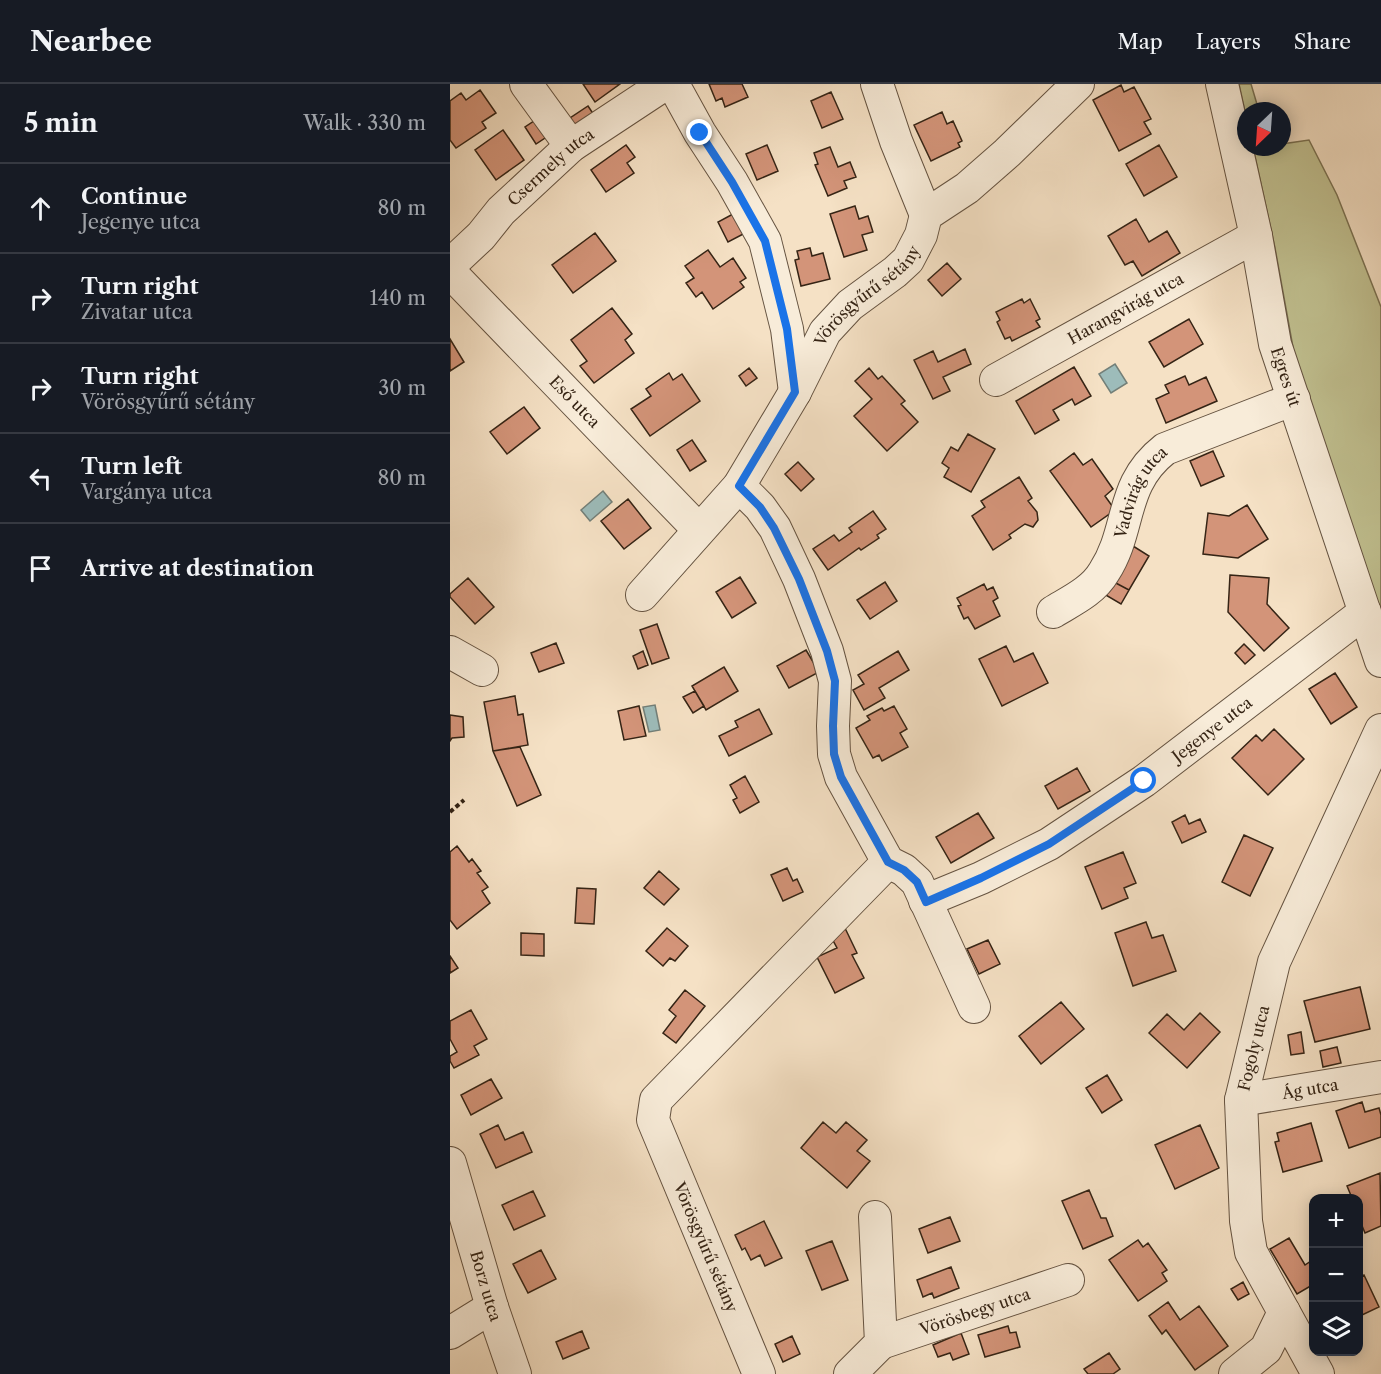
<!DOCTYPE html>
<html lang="en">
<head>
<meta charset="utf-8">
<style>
  body { margin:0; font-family:"Libre Caslon Text",serif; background:#20242c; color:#f1f3f6 }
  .controls { position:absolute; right:18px; bottom:18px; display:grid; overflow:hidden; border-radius:12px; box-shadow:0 3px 15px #0003 }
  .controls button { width:54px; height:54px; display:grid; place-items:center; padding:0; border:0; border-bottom:2px solid #363941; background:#171b24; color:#f1f3f6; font:30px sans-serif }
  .compass { position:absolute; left:787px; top:18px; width:54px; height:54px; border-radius:50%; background:#171b24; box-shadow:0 3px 15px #0003; rotate:205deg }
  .stop { position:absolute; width:18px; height:18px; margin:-14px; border:4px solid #1a73e8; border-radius:50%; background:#fff }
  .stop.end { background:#1a73e8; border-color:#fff; box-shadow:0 2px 6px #0008 }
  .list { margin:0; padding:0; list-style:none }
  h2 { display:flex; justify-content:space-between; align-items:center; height:78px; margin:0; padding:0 24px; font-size:26px }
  h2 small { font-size:20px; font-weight:400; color:#9ea1a6 }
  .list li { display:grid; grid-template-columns:39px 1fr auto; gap:18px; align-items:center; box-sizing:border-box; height:90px; padding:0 24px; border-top:2px solid #363941 }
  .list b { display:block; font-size:22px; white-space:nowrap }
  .list p { margin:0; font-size:20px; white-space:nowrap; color:#9ea1a6 }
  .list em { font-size:20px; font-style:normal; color:#9ea1a6 }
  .icon { flex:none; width:33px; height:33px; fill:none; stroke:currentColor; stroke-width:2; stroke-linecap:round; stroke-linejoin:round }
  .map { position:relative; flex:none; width:931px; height:1290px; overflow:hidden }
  header { display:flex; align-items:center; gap:36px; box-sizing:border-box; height:84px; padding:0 30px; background:#171b24; border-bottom:2px solid #363941 }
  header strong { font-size:28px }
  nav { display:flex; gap:33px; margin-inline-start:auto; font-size:21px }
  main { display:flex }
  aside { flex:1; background:#171b24 }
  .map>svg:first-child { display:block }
  .green { fill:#c1c191; stroke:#7b7253; stroke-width:1.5 }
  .water { fill:#9dbcba; stroke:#737f78; stroke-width:1.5 }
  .building { fill:#d39479; stroke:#352415; stroke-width:1.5 }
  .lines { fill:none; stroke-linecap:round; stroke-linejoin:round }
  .minor-casing { stroke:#655341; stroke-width:34 }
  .path { stroke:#352415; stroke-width:4; stroke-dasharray:4.5 3; stroke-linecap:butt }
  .minor { stroke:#f8ecd9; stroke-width:32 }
  .route { stroke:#1a73e8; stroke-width:8 }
  .labels { text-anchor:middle; stroke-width:6; stroke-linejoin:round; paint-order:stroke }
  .street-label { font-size:16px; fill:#352415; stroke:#f8ecd9 }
</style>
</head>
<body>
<header>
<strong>Nearbee</strong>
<nav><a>Map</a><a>Layers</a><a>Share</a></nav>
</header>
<main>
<aside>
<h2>5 min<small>Walk · 330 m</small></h2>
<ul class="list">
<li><svg class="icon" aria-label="ahead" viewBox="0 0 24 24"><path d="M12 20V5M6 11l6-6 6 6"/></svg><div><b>Continue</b><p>Jegenye utca</p></div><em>80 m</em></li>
<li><svg class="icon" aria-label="right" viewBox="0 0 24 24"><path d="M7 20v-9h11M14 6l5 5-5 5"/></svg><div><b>Turn right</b><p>Zivatar utca</p></div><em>140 m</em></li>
<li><svg class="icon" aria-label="right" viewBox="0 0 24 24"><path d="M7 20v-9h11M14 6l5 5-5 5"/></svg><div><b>Turn right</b><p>Vörösgyűrű sétány</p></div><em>30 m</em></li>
<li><svg class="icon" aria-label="left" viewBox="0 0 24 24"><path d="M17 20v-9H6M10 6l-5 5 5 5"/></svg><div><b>Turn left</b><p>Vargánya utca</p></div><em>80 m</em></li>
<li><svg class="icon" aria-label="arrive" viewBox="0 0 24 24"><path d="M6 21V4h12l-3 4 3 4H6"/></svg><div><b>Arrive at destination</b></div></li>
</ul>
</aside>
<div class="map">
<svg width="931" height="1290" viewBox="0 0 931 1290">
  <rect width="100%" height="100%" fill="#f5e1c5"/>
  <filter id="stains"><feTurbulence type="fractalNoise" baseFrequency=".00333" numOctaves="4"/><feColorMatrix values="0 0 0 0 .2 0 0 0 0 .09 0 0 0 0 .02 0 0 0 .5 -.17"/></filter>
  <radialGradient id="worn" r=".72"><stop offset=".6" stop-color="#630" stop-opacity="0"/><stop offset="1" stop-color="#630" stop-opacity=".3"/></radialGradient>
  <path class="green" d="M789 0H801L809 27H796V32Z
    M859 56 887 111 931 223V539L852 313 825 164 803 63H832V60Z"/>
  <path class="water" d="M665 280 677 299 661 309 649 290Z
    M153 407 162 418 140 437 131 426Z
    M205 621 210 646 199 648 193 623Z"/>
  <path class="building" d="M133 0H170L145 18Z
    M259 0H292L298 13 275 23 272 14 266 17Z
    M671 1 674 8 684 3 701 35 694 38 701 50 669 67 643 16Z
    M30 6 46 29 32 38 36 44 6 64 0 56V17L11 9 16 16Z
    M381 8 393 35 372 44 361 17Z
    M138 22 146 34 128 46 120 34Z
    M492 28 497 40 503 37 512 57 508 59 510 63 481 77 464 41Z
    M87 35 98 52 86 60 75 43Z
    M53 46 74 76 46 96 25 66Z
    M176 61 185 73 177 79 184 89 156 108 141 86Z
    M317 61 328 87 307 96 296 70Z
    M709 61 727 93 694 112 676 80Z
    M380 63 388 83 400 78 406 93 394 97 397 104 378 112 365 81 368 80 364 69Z
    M405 122 409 135 418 132 423 148 412 151 417 166 394 173 380 130Z
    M283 130 299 147 278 158 268 138Z
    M686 135 699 158 717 147 730 169 692 192 683 177 675 181 658 152Z
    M145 149 166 177 123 209 102 181Z
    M360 164 362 172 373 169 380 195 351 202 345 176 349 175 347 167Z
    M258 166 270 183 283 174 296 194 290 198 294 203 263 225 252 208 246 213 236 199 244 194 235 182Z
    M497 179 511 195 492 212 478 196Z
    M572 215 574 219 580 215 590 235 586 237 590 243 562 257 560 253 555 255 547 238 550 236 546 228Z
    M162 224 182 250 175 256 184 269 144 299 130 282 137 277 121 256Z
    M739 235 753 260 714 283 699 258Z
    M0 255 14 278 0 287Z
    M515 265 521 280 493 293 500 307 483 315 464 276 483 267 488 278Z
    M624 283 641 312 625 321 622 315 603 326 609 336 585 350 566 317Z
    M299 284 307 294 296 302 289 292Z
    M419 284 428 295 432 292 455 317 451 320 468 338 437 367 404 332 422 315 405 297Z
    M219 289 223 296 232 290 250 317 200 352 181 325 201 312 196 305Z
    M735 292 739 301 756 293 767 317 716 339 706 315 719 309 715 301Z
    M74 323 90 344 57 370 40 348Z
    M518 350 545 365 521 408 494 393 499 384 492 379 501 363 508 367Z
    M242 356 256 377 240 387 227 366Z
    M763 367 774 392 751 402 740 377Z
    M624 369 633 381 642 375 663 405 655 412 665 426 641 443 600 387Z
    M348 378 364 395 351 407 335 390Z
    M569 393 582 414 578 417 587 428 588 436 583 443 575 440 559 451 561 454 543 466 522 432 535 423 531 417Z
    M178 415 201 444 174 465 151 437Z
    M797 421 818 455 788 474 753 470 758 429 779 432Z
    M423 427 436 445 427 451 429 454 411 466 409 464 378 486 363 465 384 451 389 457 402 448 399 444Z
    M683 462 699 472 679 506 662 497Z
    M780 491 819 494 817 520 839 544 814 567 778 528Z
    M290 493 306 519 282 534 266 508Z
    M18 494 44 523 25 540 0 513V510Z
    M662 497 679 506 671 520 654 510Z
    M435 498 447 517 420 535 407 516Z
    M534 500 537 506 543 503 548 514 543 517 550 532 525 545 518 533 514 535 508 522 511 521 507 514Z
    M207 540 219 574 202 580 190 546Z
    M106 559 114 579 89 588 81 569Z
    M794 560 805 571 795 580 785 569Z
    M556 562 564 578 583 569 598 599 552 622 529 575Z
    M356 566 369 588 339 604 327 582Z
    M193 567 198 581 188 585 183 572Z
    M448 567 459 586 429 604 435 614 414 626 403 606 414 600 408 591Z
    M274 583 288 607 256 626 242 602Z
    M885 589 907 623 881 640 859 605Z
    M245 607 254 622 243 629 233 613Z
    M65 612 68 631 73 630 78 661 43 667 34 618Z
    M189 622 196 652 174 656 168 627Z
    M444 622 457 645 450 649 458 663 432 677 429 671 423 674 406 644 420 636 417 632 432 624 434 627Z
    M309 625 322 650 279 672 269 652 288 643 285 637Z
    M0 631 13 633 14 653 2 654 0 657Z
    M824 645 854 675 818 711 782 674 806 651 812 657Z
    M70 663 91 711 67 722 43 667Z
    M627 684 640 707 608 725 595 702Z
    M295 692 309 718 290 729 283 716 287 714 280 701Z
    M528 729 544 754 501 779 486 753Z
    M735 731 739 740 750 735 756 748 732 759 722 738Z
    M794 751 823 764 800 812 772 798Z
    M7 762 19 778 22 775 31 787 27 789 38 803 32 807 40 819 7 845 0 836V768Z
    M673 768 686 799 674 804 678 814 652 825 635 783Z
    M337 784 343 797 347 795 353 808 333 817 321 791Z
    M209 787 229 805 214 821 194 804Z
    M127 804 146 805 144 840 125 839Z
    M696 838 702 854 713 851 726 887 683 902 665 849Z
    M394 842 407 869 402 871 414 894 385 909 367 873 387 864 379 849Z
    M217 844 238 862 225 877 220 874 213 882 196 867Z
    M71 849 94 850V872L71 871Z
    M538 856 550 880 529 890 517 865Z
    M0 872 8 884 0 889Z
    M910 903 920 945 865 958 854 917Z
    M235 906 255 922 226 959 213 949 226 932 219 926Z
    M611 918 634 945 591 980 569 952Z
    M21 926 37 955 24 962 29 971 4 984 0 977V972L7 968 0 955V937Z
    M750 929 770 948 737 984 699 949 717 930 734 946Z
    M851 948 854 969 841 971 838 951Z
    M887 963 891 979 873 983 870 967Z
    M657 991 672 1016 652 1029 636 1004Z
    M41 995 52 1014 21 1031 11 1011Z
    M912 1018 915 1028 929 1024 931 1031V1053L899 1064 886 1027Z
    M373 1038 386 1049 396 1038 417 1056 407 1067 420 1077 397 1104 351 1064Z
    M861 1039 872 1077 833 1088 825 1058 829 1057 827 1049Z
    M48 1041 55 1056 73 1048 82 1068 46 1084 30 1050Z
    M750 1041 769 1084 725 1105 705 1061Z
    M930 1089 931 1142 915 1149 908 1132V1114H902L897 1102Z
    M639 1106 651 1134H656L663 1152 633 1165 612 1117Z
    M83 1107 95 1132 64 1146 52 1121Z
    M500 1133 510 1157 478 1169 469 1145Z
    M314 1137 332 1174 315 1182 310 1171 301 1176 295 1164 292 1166 285 1151Z
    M839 1154 855 1181 864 1175V1200L847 1210 820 1165Z
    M688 1156 693 1163 698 1159 717 1186 712 1189 717 1197 688 1217 659 1176Z
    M382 1157 398 1196 372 1206 356 1167Z
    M91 1166 106 1195 78 1209 63 1180Z
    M501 1183 509 1204 484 1214 482 1209 473 1213 467 1196Z
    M914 1191 929 1223 912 1231 908 1224V1194Z
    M793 1198 799 1210 788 1216 781 1205Z
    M718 1218 730 1236 749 1222 778 1262 745 1286 716 1246 712 1250 699 1232Z
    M558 1242 560 1249 566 1248 570 1263 535 1273 528 1251Z
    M132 1247 139 1264 113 1275 106 1258Z
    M511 1249 519 1270 503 1276 500 1269 488 1273 483 1261Z
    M342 1252 350 1270 333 1278 325 1260Z
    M659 1269 670 1285 663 1290H638L634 1285Z"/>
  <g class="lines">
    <g class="minor-casing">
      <g id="minor">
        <path d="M76 0 121 62"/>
        <path d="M223 0 250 49 282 98 315 157 337 245 345 308"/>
        <path d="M427 0 446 57 476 131"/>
        <path id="s1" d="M772 0 806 152 825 260 931 577"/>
        <path id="s2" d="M0 181 31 152 51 127 121 62 215 0"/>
        <path id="s3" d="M0 188 249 446"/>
        <path id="s4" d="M546 296 806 152"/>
        <path d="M289 402 310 423 325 444 349 495 377 567 385 597 383 642 384 670 391 693 438 778 454 786 467 798 524 923"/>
        <path id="s5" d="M192 511 289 402 345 308 375 248 400 221 445 188 458 176 471 151 476 131 517 104 557 69 628 0"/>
        <path id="s6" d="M603 528C621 517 643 507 654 488 682 445 669 401 715 365L844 315"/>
        <path d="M0 568 32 586"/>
        <path id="s7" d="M475 817 531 794 599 760 694 697 915 528"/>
        <path id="s8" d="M791 1016 931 993"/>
        <path id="s9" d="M0 1079 42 1223 65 1290"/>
        <path d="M0 1249 42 1223"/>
        <path id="s10" d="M431 1259 618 1196"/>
        <path d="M309 1290 203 1036 206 1016 438 778"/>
        <path d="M400 1290 431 1259 425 1133"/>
        <path d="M785 1290 816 1265 834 1228"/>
        <path id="s11" d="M868 1290 801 1168 796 1137 791 1016 824 878 931 646"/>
      </g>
    </g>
    <path class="path" d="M0 728 14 716"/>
    <use href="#minor" class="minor"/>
  </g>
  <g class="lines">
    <path class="route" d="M250 49 282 98 315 157 337 245 345 308 289 402 310 423 324 444 349 495 377 567 385 597 383 642 384 670 391 693 438 778 454 786 467 798 476 818 531 794 599 760 694 697"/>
  </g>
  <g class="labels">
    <g class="street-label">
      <text dy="6" stroke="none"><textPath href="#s2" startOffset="141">Csermely utca</textPath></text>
      <text dy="6" stroke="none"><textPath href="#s5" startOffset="378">Vörösgyűrű sétány</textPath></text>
      <text dy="6" stroke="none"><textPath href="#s4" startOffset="148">Harangvirág utca</textPath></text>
      <text dy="6" stroke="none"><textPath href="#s1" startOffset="300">Egres út</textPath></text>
      <text dy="6" stroke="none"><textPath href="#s3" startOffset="180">Eső utca</textPath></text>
      <text dy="6" stroke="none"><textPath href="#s6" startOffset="154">Vadvirág utca</textPath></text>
      <text dy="6" stroke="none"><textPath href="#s7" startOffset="336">Jegenye utca</textPath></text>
      <text dy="6" stroke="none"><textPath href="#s11" startOffset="345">Fogoly utca</textPath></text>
      <text dy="6" stroke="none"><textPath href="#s8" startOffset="70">Ág utca</textPath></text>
      <text transform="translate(256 1163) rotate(67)" y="6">Vörösgyűrű sétány</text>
      <text dy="6" stroke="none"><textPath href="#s9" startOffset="128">Borz utca</textPath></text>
      <text dy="6" stroke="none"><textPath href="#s10" startOffset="99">Vörösbegy utca</textPath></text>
    </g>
  </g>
  <rect width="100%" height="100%" filter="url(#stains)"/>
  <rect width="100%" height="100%" fill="url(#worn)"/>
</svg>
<div class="controls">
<button>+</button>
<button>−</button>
<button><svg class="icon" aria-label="layers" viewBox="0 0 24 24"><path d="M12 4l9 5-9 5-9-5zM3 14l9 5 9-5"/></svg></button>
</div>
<svg class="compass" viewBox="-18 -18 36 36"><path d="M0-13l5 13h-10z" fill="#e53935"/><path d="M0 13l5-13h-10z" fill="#9ea1a6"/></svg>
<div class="stop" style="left:694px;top:697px"></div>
<div class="stop end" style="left:250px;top:49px"></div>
</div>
</main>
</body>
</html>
